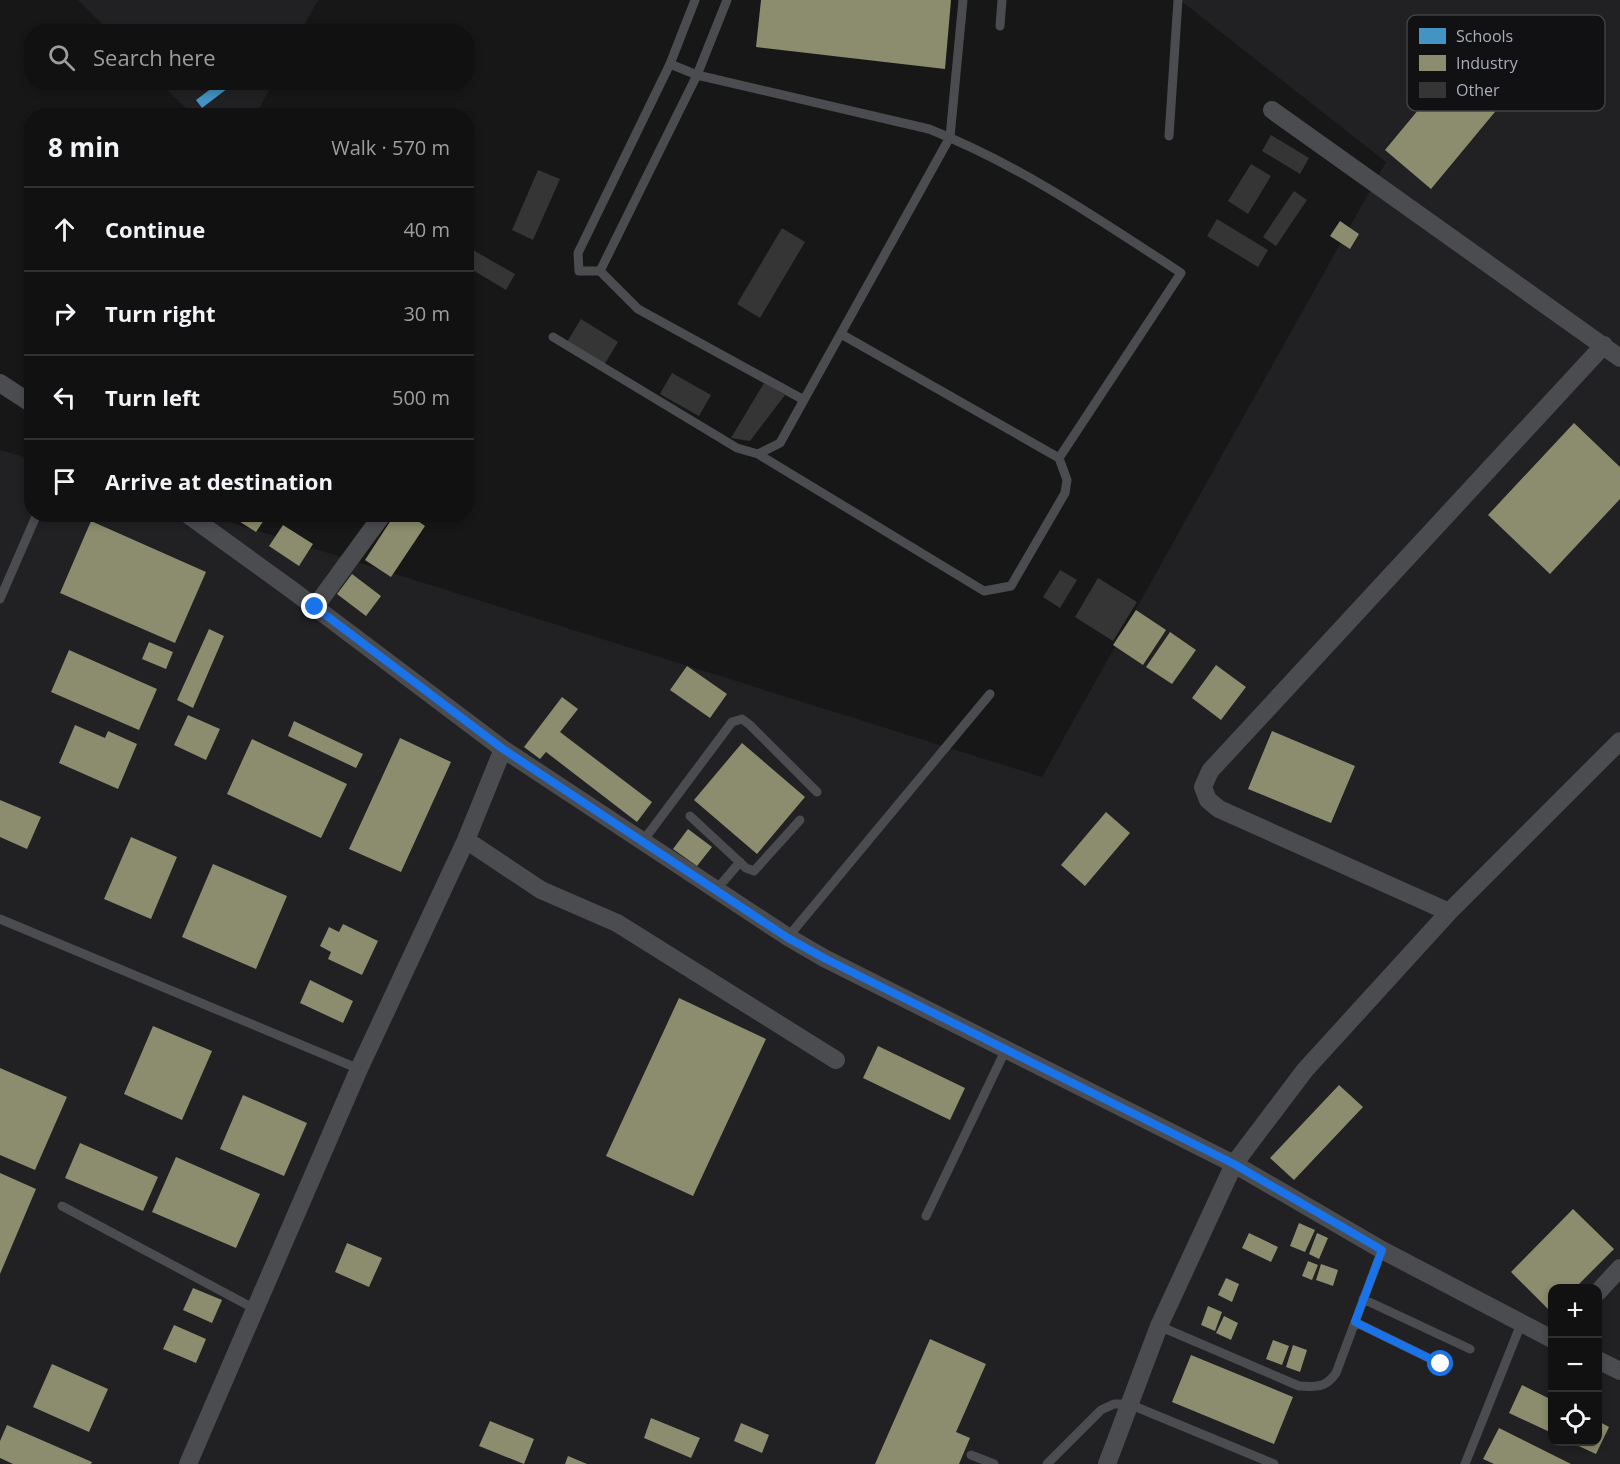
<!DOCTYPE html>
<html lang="en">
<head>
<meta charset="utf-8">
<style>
  body { margin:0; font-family:"Open Sans",sans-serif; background:#1e1f1f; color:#f1f3f6 }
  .controls { position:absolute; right:18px; bottom:18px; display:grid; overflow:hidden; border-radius:12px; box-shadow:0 3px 9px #0003 }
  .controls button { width:54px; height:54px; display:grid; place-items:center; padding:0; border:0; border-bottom:2px solid #303131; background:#111; color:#f1f3f6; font:30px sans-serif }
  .stop { position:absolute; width:18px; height:18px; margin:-14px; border:4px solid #1a73e8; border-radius:50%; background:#fff }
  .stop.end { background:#1a73e8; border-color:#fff; box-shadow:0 2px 6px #0008 }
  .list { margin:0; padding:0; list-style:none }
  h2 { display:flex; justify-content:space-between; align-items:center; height:78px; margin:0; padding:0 24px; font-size:26px }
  h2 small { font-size:20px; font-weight:400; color:#9c9d9f }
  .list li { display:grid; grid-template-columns:39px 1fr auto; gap:18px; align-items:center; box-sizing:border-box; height:84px; padding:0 24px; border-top:2px solid #303131 }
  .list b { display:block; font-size:22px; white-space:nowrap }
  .list em { font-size:20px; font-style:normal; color:#9c9d9f }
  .icon { flex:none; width:33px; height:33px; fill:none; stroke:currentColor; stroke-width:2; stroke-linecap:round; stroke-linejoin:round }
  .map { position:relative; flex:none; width:1620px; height:1464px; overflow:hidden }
  .search { position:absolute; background:#111; box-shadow:0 3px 9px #0003; left:24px; top:24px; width:450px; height:66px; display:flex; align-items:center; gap:15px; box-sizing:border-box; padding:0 21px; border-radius:24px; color:#9c9d9f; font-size:22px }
  .panel { position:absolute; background:#111; box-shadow:0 3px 9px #0003; left:24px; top:108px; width:450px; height:414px; border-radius:24px }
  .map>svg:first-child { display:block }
  .built { fill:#212123; fill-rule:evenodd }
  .schools { fill:#4393c3 }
  .industry { fill:#8c8c6e }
  .building { fill:#353536 }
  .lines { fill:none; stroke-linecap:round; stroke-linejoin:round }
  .service { stroke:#4b4c50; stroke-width:9 }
  .minor { stroke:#4b4c50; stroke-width:18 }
  .route { stroke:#1a73e8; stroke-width:8 }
  .key { fill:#111113; stroke:#3e4045; stroke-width:1.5 }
  .key-label { font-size:16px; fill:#a8adb8 }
</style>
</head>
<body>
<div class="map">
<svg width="1620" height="1464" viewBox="0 0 1620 1464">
  <rect width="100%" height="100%" fill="#171717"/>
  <path class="built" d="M78 0H318L301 31 110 32Z
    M1180 0H1620V1464H0V450L31 459 32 514 207 515 1042 777 1386 162ZM1552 1288H1598V1442H1552Z
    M160 83H273L255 116 193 115Z"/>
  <path class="schools" d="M220 82H230L232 85 202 108 196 100Z"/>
  <path class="industry" d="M761 0H951L945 69 756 47Z
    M1487 27 1533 66 1431 189 1385 150Z
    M1340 221 1359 234 1350 249 1330 236Z
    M1574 423 1620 467V499L1550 574 1488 515Z
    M236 514H268L256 532 234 518Z
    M395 514H408L425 526 391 577 365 560Z
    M91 521 206 572 175 643 60 593Z
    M283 525 313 544 299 566 269 546Z
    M352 574 381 596 366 616 337 594Z
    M1136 610 1166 630 1143 665 1113 645Z
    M209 629 224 636 193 708 177 700Z
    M1170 632 1196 650 1172 684 1146 667Z
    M149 642 173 652 166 669 142 659Z
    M69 650 157 689 139 730 51 692Z
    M1216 665 1246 687 1221 720 1192 698Z
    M687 666 727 694 710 718 670 690Z
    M562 697 578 709 560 732 652 802 637 822 546 752 540 759 524 747Z
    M188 715 220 729 206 760 174 745Z
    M294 721 363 754 356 768 288 736Z
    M75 725 105 738 108 731 137 744 118 789 59 763Z
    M1272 731 1355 766 1331 823 1248 789Z
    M400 738 451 762 401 872 349 849Z
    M252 739 347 784 321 838 227 794Z
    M742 743 805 797 757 854 694 800Z
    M0 800 41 817 27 849 0 837Z
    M1106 812 1130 833 1085 886 1061 865Z
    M688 829 712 847 697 866 673 849Z
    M131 837 177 857 151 919 104 899Z
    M213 864 287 896 256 969 182 937Z
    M343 924 378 941 362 975 328 959 331 952 320 946 329 927 339 932Z
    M310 980 353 1001 343 1023 300 1003Z
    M679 998 766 1039 693 1196 606 1156Z
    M153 1026 212 1051 182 1120 124 1094Z
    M878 1046 965 1088 950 1120 863 1078Z
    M0 1068 67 1097 35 1170 0 1155Z
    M1339 1085 1363 1107 1294 1180 1270 1158Z
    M243 1095 307 1123 284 1176 220 1149Z
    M80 1143 158 1177 143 1211 65 1178Z
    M176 1157 260 1194 236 1248 152 1212Z
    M0 1173 36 1189 0 1274Z
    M1573 1209 1614 1249 1575 1288H1552V1313L1511 1272Z
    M1299 1223 1315 1230 1305 1252 1290 1246Z
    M1249 1233 1278 1247 1271 1262 1242 1248Z
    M1317 1233 1328 1238 1319 1259 1309 1254Z
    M347 1243 382 1258 369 1287 335 1272Z
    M1308 1261 1318 1265 1312 1280 1302 1276Z
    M1321 1264 1338 1270 1333 1286 1316 1280Z
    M1226 1278 1239 1284 1232 1302 1218 1295Z
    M193 1288 222 1300 212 1323 183 1310Z
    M1208 1306 1222 1312 1215 1331 1201 1325Z
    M1224 1316 1238 1323 1231 1340 1216 1333Z
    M174 1325 206 1339 196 1363 163 1349Z
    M930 1339 986 1364 956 1432 970 1438 959 1464H875Z
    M1273 1340 1289 1346 1282 1365 1266 1359Z
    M1293 1345 1307 1350 1300 1372 1286 1367Z
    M1191 1355 1293 1397 1274 1444 1172 1402Z
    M52 1364 108 1389 89 1432 33 1407Z
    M1522 1385 1552 1400V1433L1509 1413Z
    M651 1418 700 1438 691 1458 644 1438Z
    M490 1421 534 1439 524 1464 479 1446Z
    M1598 1421 1609 1427 1596 1454 1570 1442H1598Z
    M741 1423 769 1435 762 1453 734 1441Z
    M7 1425 92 1462 91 1464H13L0 1458V1441Z
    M1499 1428 1571 1464H1494L1483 1459Z
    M568 1456 587 1464H565Z"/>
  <path class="building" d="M1271 135 1309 158 1300 174 1262 151Z
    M1251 164 1271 176 1248 214 1228 201Z
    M538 170 560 179 533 240 512 230Z
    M1294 191 1307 200 1276 246 1263 237Z
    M1217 219 1268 250 1258 267 1207 236Z
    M782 228 805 242 760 318 737 304Z
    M466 246 515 274 506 290 466 266Z
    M581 319 618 342 604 365 567 342Z
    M672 373 711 395 699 416 660 394Z
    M764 383 785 395 750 441 731 438Z
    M1060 570 1077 580 1060 608 1043 597Z
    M1098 578 1137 602 1113 641 1075 617Z"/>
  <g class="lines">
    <path class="service" d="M695 0 670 64 578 253 579 271H600L638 309 804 400
      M1000 26 1002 0
      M670 64 697 75 929 129C1020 165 1100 220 1181 273L1059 458 841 334
      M1169 136 1178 0
      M600 271 697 75 727 0
      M553 337 737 448 758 454 780 443 950 137 963 0
      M758 454 984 591 1011 586 1065 493 1067 480 1059 458
      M0 599 37 514
      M690 816 746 868 754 871 800 820
      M643 841 732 722 742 719 750 725 817 792
      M716 890 740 862
      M0 919 359 1069
      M788 937 990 694
      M62 1206 255 1309
      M926 1216 1006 1049
      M1363 1299 1470 1349
      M1355 1322 1441 1364
      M1159 1326 1299 1386C1316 1387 1326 1388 1336 1373L1382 1250
      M971 1455 994 1464
      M1047 1464 1101 1410 1114 1404H1129L1274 1464
      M1465 1464 1521 1324"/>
    <path class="minor" d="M1272 110 1620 358
      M0 383 32 404
      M187 514 292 590 503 749 788 937 824 958 1234 1164 1382 1250 1552 1339
      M315 607 383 514
      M466 840 541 890 617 923 836 1060
      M1449 912 1219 809 1208 800 1203 787 1210 771 1604 345
      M1598 1292 1620 1268
      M1598 1360 1620 1371
      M188 1464 359 1069 466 840 503 749
      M1107 1464 1159 1326 1234 1164 1305 1070 1449 912 1620 741"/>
  </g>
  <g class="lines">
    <path class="route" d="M315 607 503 749 788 938 824 958 1234 1164 1382 1250 1355 1322 1441 1364"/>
  </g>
  <rect x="1407" y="15" width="198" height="96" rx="9" class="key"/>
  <rect x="1419" y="28" width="27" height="16" fill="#4393c3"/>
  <rect x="1419" y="55" width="27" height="16" fill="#8c8c6e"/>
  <rect x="1419" y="82" width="27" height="16" fill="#353536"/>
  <g class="key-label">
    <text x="1456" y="42">Schools</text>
    <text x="1456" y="69">Industry</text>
    <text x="1456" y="96">Other</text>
  </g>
</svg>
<div class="controls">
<button>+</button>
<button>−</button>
<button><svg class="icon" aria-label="locate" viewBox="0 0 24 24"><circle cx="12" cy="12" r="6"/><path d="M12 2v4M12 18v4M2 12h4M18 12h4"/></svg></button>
</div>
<div class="stop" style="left:1441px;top:1364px"></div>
<div class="stop end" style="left:315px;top:607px"></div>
<div class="search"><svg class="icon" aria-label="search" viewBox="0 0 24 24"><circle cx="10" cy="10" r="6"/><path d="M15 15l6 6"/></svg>Search here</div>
<section class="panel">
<h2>8 min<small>Walk · 570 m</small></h2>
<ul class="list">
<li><svg class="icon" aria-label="ahead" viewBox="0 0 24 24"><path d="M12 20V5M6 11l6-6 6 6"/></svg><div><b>Continue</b></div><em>40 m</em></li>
<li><svg class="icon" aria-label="right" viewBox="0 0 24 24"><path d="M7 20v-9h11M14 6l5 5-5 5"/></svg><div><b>Turn right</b></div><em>30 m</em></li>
<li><svg class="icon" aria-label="left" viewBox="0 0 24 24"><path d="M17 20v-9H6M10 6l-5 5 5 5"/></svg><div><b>Turn left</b></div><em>500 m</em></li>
<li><svg class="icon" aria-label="arrive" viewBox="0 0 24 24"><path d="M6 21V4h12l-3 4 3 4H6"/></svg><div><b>Arrive at destination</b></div></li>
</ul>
</section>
</div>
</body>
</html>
